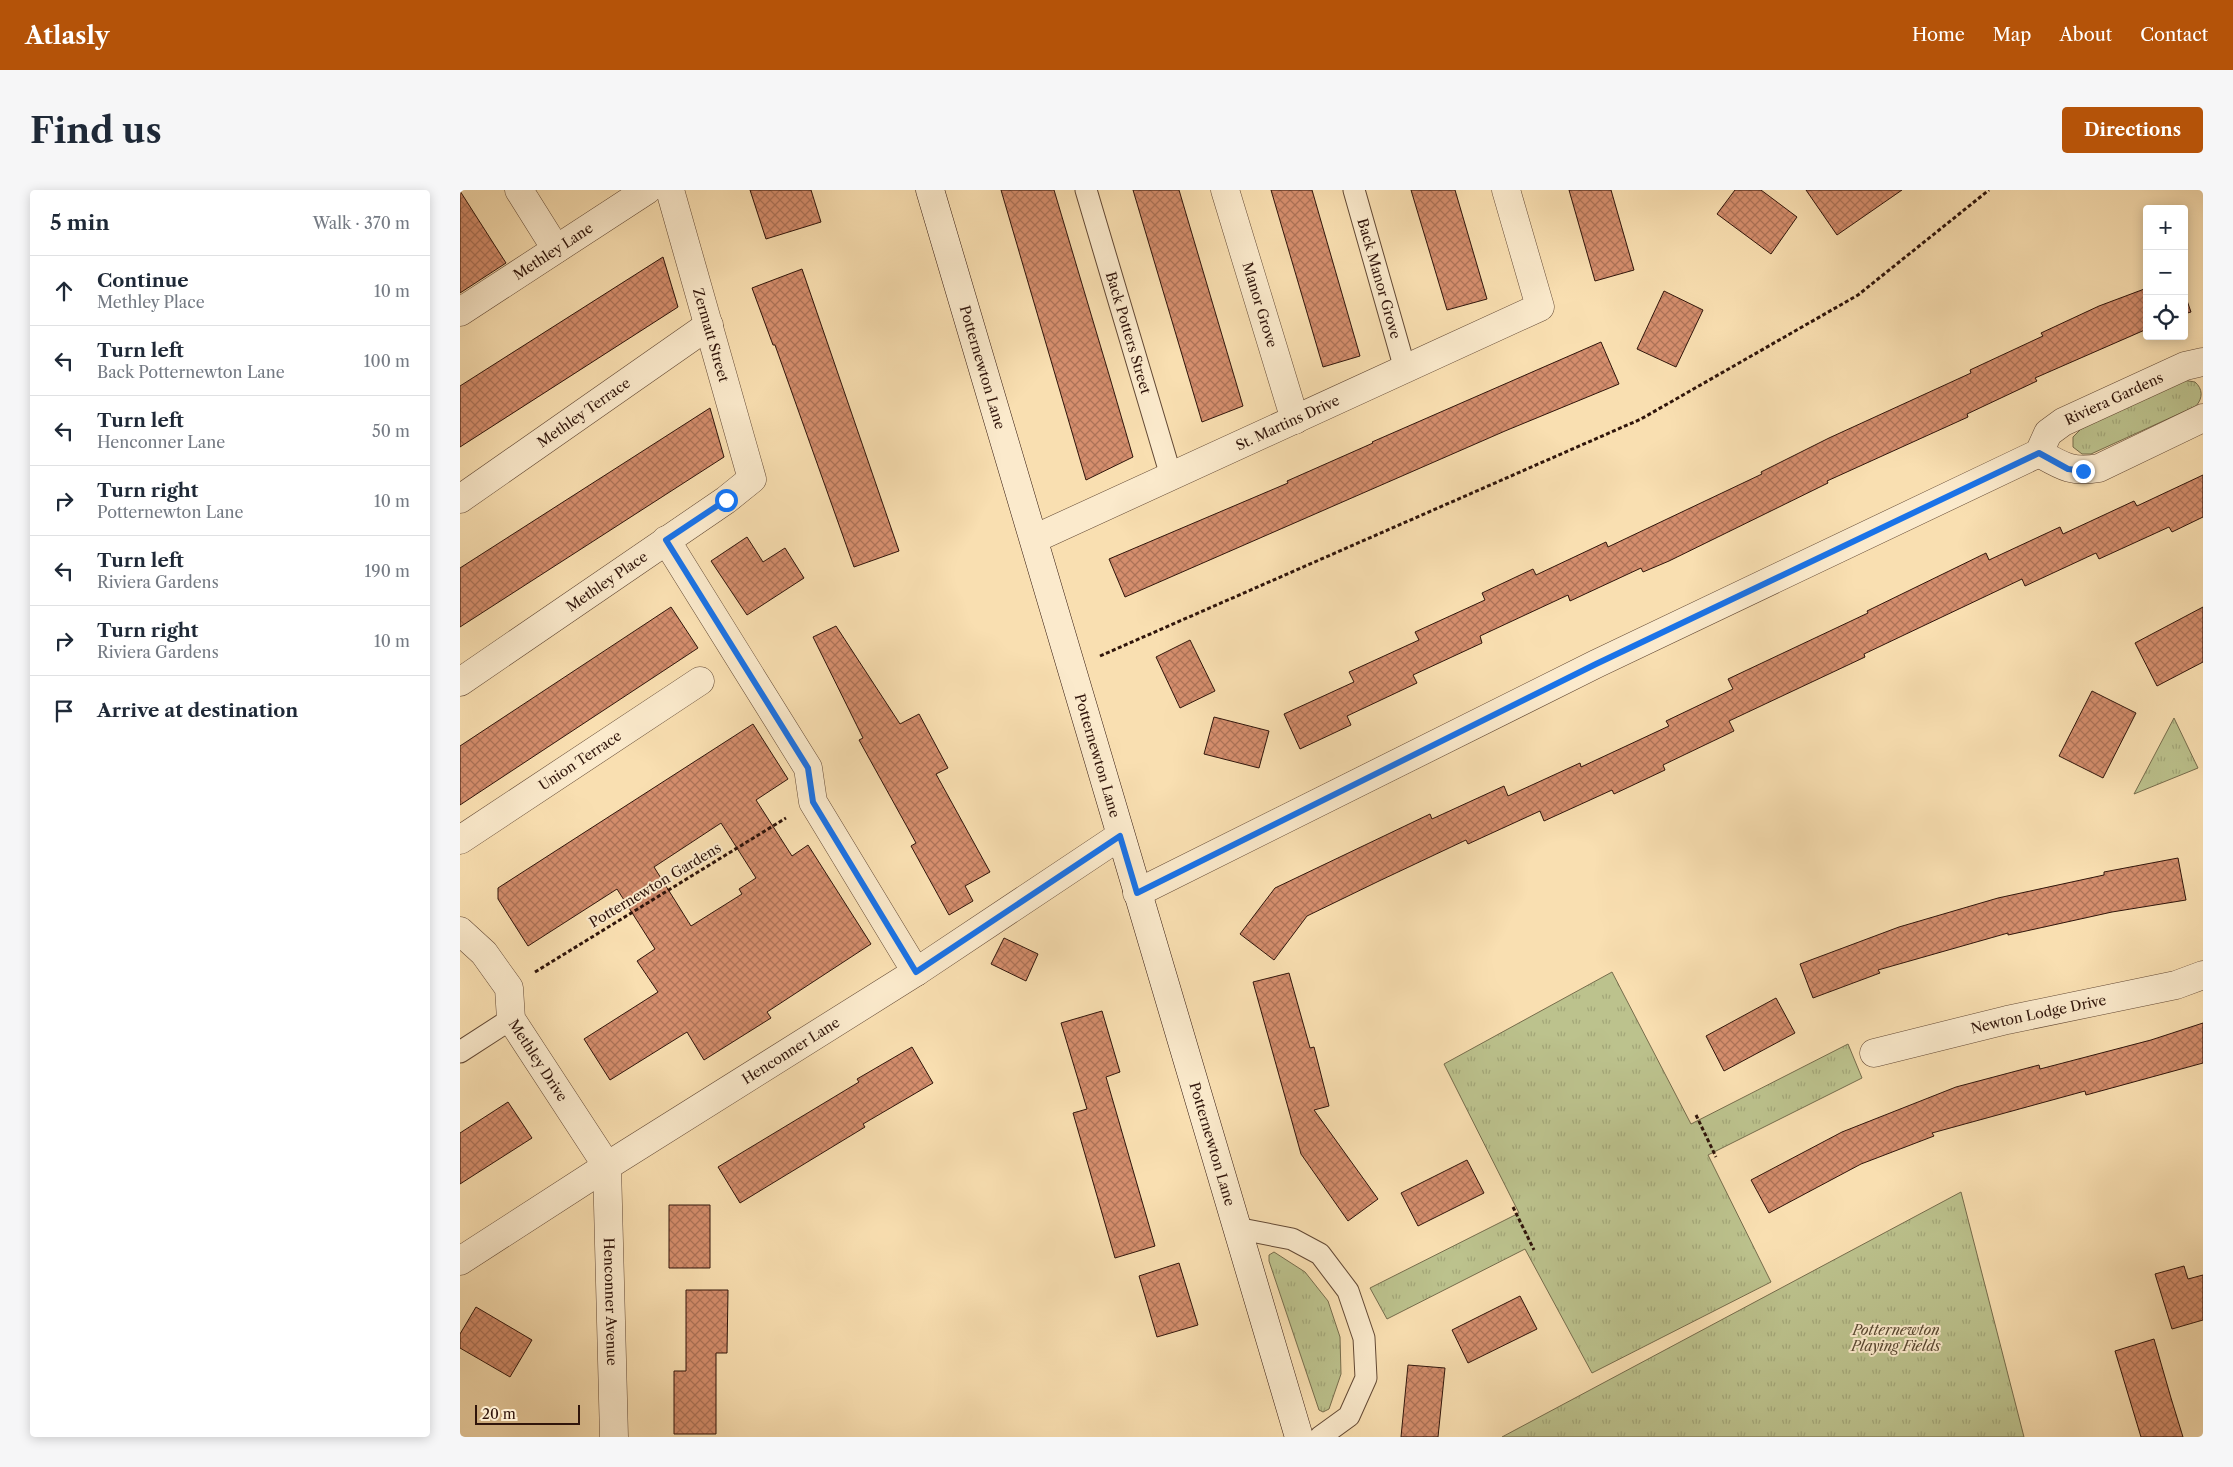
<!DOCTYPE html>
<html lang="en">
<head>
<meta charset="utf-8">
<style>
  body { margin:0; font-family:"Libre Caslon Text",serif; background:#f6f6f7; color:#1f2937 }
  .controls { position:absolute; right:15px; top:15px; display:grid; overflow:hidden; border-radius:5px; box-shadow:0 2px 12px #0003 }
  .controls button { width:45px; height:45px; display:grid; place-items:center; padding:0; border:0; border-bottom:1px solid #e0e1e3; background:#fff; color:#1f2937; font:25px sans-serif }
  .scale { position:absolute; left:15px; bottom:12px; width:105px; box-sizing:border-box; padding-left:5px; border:2px solid #30150b; border-top:0; font-size:14px; line-height:18px; white-space:nowrap; color:#30150b; -webkit-text-stroke:4px #fbeacc; paint-order:stroke }
  .stop { position:absolute; width:15px; height:15px; margin:-11px; border:4px solid #1a73e8; border-radius:50%; background:#fff }
  .stop.end { background:#1a73e8; border-color:#fff; box-shadow:0 1px 5px #0008 }
  .list { margin:0; padding:0; list-style:none }
  h2 { display:flex; justify-content:space-between; align-items:center; height:65px; margin:0; padding:0 20px; font-size:21px }
  h2 small { font-size:16px; font-weight:400; color:#747a83 }
  .list li { display:grid; grid-template-columns:32px 1fr auto; gap:15px; align-items:center; box-sizing:border-box; height:70px; padding:0 20px; border-top:1px solid #e0e1e3 }
  .list b { display:block; font-size:19px; white-space:nowrap }
  .list p { margin:0; font-size:16px; white-space:nowrap; color:#747a83 }
  .list em { font-size:16px; font-style:normal; color:#747a83 }
  .icon { flex:none; width:28px; height:28px; fill:none; stroke:currentColor; stroke-width:2; stroke-linecap:round; stroke-linejoin:round }
  .map { position:relative; flex:none; width:1743px; height:1247px; overflow:hidden; border-radius:5px }
  header { display:flex; align-items:center; gap:30px; box-sizing:border-box; height:70px; padding:0 25px; background:#b45309; color:#fff }
  header strong { font-size:24px }
  nav { display:flex; gap:28px; margin-inline-start:auto; font-size:18px }
  .intro { display:flex; align-items:center; justify-content:space-between; box-sizing:border-box; height:120px; padding:0 30px }
  h1 { margin:0; font-size:35px }
  .button { padding:12px 22px; border-radius:5px; background:#b45309; color:#fff; font-size:18px; font-weight:700 }
  main { display:flex; gap:30px; padding:0 30px }
  aside { flex:1; background:#fff; border-radius:5px; box-shadow:0 2px 12px #0003 }
  .map>svg:first-child { display:block }
  .grass { fill:url(#grass-tufts); stroke:#766c4c }
  .building { fill:url(#building-cross-hatch); stroke:#30150b; fill-rule:evenodd }
  .lines { fill:none; stroke-linecap:round; stroke-linejoin:round }
  .lane-casing { stroke:#624834; stroke-width:23 }
  .street-casing { stroke:#624834; stroke-width:29 }
  .secondary-casing { stroke:#30150b; stroke-width:29 }
  .path { stroke:#30150b; stroke-width:3; stroke-dasharray:4 2.5; stroke-linecap:butt }
  .lane { stroke:#fbeacc; stroke-width:21 }
  .street { stroke:#fbeacc; stroke-width:28 }
  .secondary { stroke:#fbeacc; stroke-width:28 }
  .route { stroke:#1a73e8; stroke-width:6 }
  .labels { text-anchor:middle; stroke-width:4; stroke-linejoin:round; paint-order:stroke }
  .street-label { font-size:14px; fill:#30150b; stroke:#fbeacc }
  .park-label { font-size:14px; font-style:italic; fill:#5a4932; stroke:#fbeacc }
</style>
</head>
<body>
<header>
<strong>Atlasly</strong>
<nav><a>Home</a><a>Map</a><a>About</a><a>Contact</a></nav>
</header>
<div class="intro"><h1>Find us</h1><a class="button">Directions</a></div>
<main>
<aside>
<h2>5 min<small>Walk · 370 m</small></h2>
<ul class="list">
<li><svg class="icon" aria-label="ahead" viewBox="0 0 24 24"><path d="M12 20V5M6 11l6-6 6 6"/></svg><div><b>Continue</b><p>Methley Place</p></div><em>10 m</em></li>
<li><svg class="icon" aria-label="left" viewBox="0 0 24 24"><path d="M17 20v-9H6M10 6l-5 5 5 5"/></svg><div><b>Turn left</b><p>Back Potternewton Lane</p></div><em>100 m</em></li>
<li><svg class="icon" aria-label="left" viewBox="0 0 24 24"><path d="M17 20v-9H6M10 6l-5 5 5 5"/></svg><div><b>Turn left</b><p>Henconner Lane</p></div><em>50 m</em></li>
<li><svg class="icon" aria-label="right" viewBox="0 0 24 24"><path d="M7 20v-9h11M14 6l5 5-5 5"/></svg><div><b>Turn right</b><p>Potternewton Lane</p></div><em>10 m</em></li>
<li><svg class="icon" aria-label="left" viewBox="0 0 24 24"><path d="M17 20v-9H6M10 6l-5 5 5 5"/></svg><div><b>Turn left</b><p>Riviera Gardens</p></div><em>190 m</em></li>
<li><svg class="icon" aria-label="right" viewBox="0 0 24 24"><path d="M7 20v-9h11M14 6l5 5-5 5"/></svg><div><b>Turn right</b><p>Riviera Gardens</p></div><em>10 m</em></li>
<li><svg class="icon" aria-label="arrive" viewBox="0 0 24 24"><path d="M6 21V4h12l-3 4 3 4H6"/></svg><div><b>Arrive at destination</b></div></li>
</ul>
</aside>
<div class="map">
<svg width="1743" height="1247" viewBox="0 0 1743 1247">
  <defs>
    <pattern id="grass-tufts" width="24" height="20" patternUnits="userSpaceOnUse" patternTransform="scale(1.25)"><rect width="24" height="20" fill="#bcc28d"/><path d="M3 7l-1-3M5 7V3M7 7l1-3M15 17l-1-3M17 17v-4M19 17l1-3" fill="none" stroke="#a2a678"/></pattern>
    <pattern id="building-cross-hatch" width="8" height="8" patternUnits="userSpaceOnUse" patternTransform="scale(1.25)"><rect width="8" height="8" fill="#d58e6d"/><path d="M0 0l8 8M0 8l8-8" fill="none" stroke="#ad7358"/></pattern>
  </defs>
  <rect width="100%" height="100%" fill="#f9dfb1"/>
  <filter id="stains"><feTurbulence type="fractalNoise" baseFrequency=".004" numOctaves="4"/><feColorMatrix values="0 0 0 0 .2 0 0 0 0 .09 0 0 0 0 .02 0 0 0 .5 -.17"/></filter>
  <radialGradient id="worn" r=".72"><stop offset=".6" stop-color="#630" stop-opacity="0"/><stop offset="1" stop-color="#630" stop-opacity=".3"/></radialGradient>
  <path class="grass" d="M1722 190 1735 192C1743 199 1743 208 1736 216L1631 264H1622L1613 257V247L1621 239Z
    M1714 528 1738 578 1674 604Z
    M1152 782 1231 934 1388 854 1402 888 1248 965 1311 1092 1132 1183 1065 1059 927 1129 910 1098 1059 1023 984 874Z
    M1501 1002 1564 1247H1042Z
    M814 1062 845 1082 868 1111 880 1147 881 1184 869 1219 863 1222 859 1220 809 1071V1065Z"/>
  <path class="building" d="M290 0H351L361 32 306 49Z
    M541 0H594L650 188 673 267 626 290Z
    M673 0H719L783 216 742 232Z
    M811 0H852L900 166 863 177Z
    M951 0H995L1027 109 987 120Z
    M1109 0H1151L1174 80 1135 91Z
    M1275 0H1301L1337 27 1311 64 1257 24Z
    M1346 0H1442L1377 45Z
    M0 1 46 73 0 103Z
    M203 67 218 117 0 257V196Z
    M342 79 439 361 394 377 315 155H313L292 98Z
    M1687 98V139L1575 188 1577 191 1507 224 1508 227 1367 291 1368 293 1209 371 1183 382 1181 378 1110 411 1108 405 1020 446 1022 453 953 485 957 493 887 526 891 535 840 559 824 524 894 492 889 482 959 450 955 442 1025 410 1022 403 1073 379 1076 385 1146 352 1148 357 1302 284 1301 282 1369 248 1511 183 1510 180 1583 146 1581 143 1639 116Z
    M1204 101 1243 120 1216 177 1177 159Z
    M1724 102 1731 122 1724 124Z
    M1141 152 1159 194 1045 241 665 407 649 369 828 293 827 291 913 253 912 252Z
    M250 218 264 267 0 437V378Z
    M1743 285V327L1712 342 1709 337 1639 369 1636 363 1565 396 1562 389 1404 464 1405 467 1269 531 1274 541 1203 575 1205 580 1154 604 1152 600 1084 631 1080 621 1008 654 1006 650 919 691 847 726 814 770 780 744 815 698 970 624 972 629 1044 596 1048 606 1120 573 1121 577 1164 557 1209 536 1206 531 1273 499 1268 489 1408 423 1407 421 1526 363 1529 370 1600 337 1603 344 1674 311 1677 316Z
    M287 347 303 372 325 358 344 388 287 425 251 371Z
    M211 417 238 458 0 615V556Z
    M1743 417V472L1697 496 1675 453Z
    M376 436 440 534 459 524 488 578 476 584 530 682 505 696 513 711 489 725 451 656 456 653 399 550 403 548 353 447Z
    M730 450 755 501 720 518 696 467Z
    M1632 501 1676 523 1643 588 1599 566Z
    M754 527 809 541 799 578 744 564Z
    M293 534 328 589 296 610 332 666 348 655 411 754 307 822 311 828 244 870 227 842 150 890 124 849 198 802 177 771 195 759 157 699 68 756 38 709V698ZM261 633 296 688 279 699 282 704 231 736 194 677Z
    M1718 668 1726 710 1652 722 1548 745V743L1418 780 1420 783 1353 808 1340 774 1439 737 1538 708 1644 685V682Z
    M544 748 578 764 566 791 531 774Z
    M829 783 850 858 854 857 869 916 854 920 918 1009 888 1031 841 964 793 792Z
    M1316 808 1335 843 1264 881 1246 846Z
    M642 821 660 882 646 887 695 1056 655 1068 613 923 627 919 601 833Z
    M1743 833V873L1626 905 1625 901 1472 943 1474 946 1401 974 1309 1023 1291 990 1382 942 1496 897 1579 875 1580 879 1691 850Z
    M452 857 473 893 403 934 405 937 280 1013 258 977 399 892 397 889Z
    M48 912 72 948 0 994V943Z
    M1007 970 1024 1003 958 1036 941 1003Z
    M209 1015H250V1078H209Z
    M719 1073 738 1135 697 1147 679 1086Z
    M1724 1076 1728 1089 1743 1085V1130L1712 1139 1695 1084Z
    M226 1100H268L267 1163H256V1244H214V1181H226Z
    M1060 1106 1077 1139 1008 1173 992 1140Z
    M16 1117 72 1150 50 1187 0 1158V1144Z
    M1694 1149 1711 1208 1723 1247H1681L1655 1161Z
    M948 1175 985 1178 978 1247H941Z"/>
  <g class="lines">
    <g class="lane-casing">
      <g id="lane">
        <path id="s1" d="M626 0 711 286"/>
        <path id="s2" d="M894 0 945 179"/>
        <path d="M0 862 51 829"/>
        <path d="M776 1038 832 1049 860 1064 888 1101 904 1148 906 1188 889 1226 860 1247"/>
      </g>
    </g>
    <g class="street-casing">
      <g id="street">
        <path d="M59 0 96 59"/>
        <path id="s3" d="M765 0 835 230"/>
        <path id="s4" d="M0 122 187 0"/>
        <path d="M1579 263C1602 276 1612 283 1639 278L1743 228"/>
        <path id="s5" d="M0 309 249 135"/>
        <path id="s6" d="M574 349 1080 117 1046 0"/>
        <path d="M206 350 348 578 353 612 456 782"/>
        <path id="s7" d="M0 492 266 310 292 289 210 0"/>
        <path id="s8" d="M0 650 240 491"/>
        <path id="s9" d="M677 703 1136 474 1579 263 1588 243 1603 232 1725 176 1743 172"/>
        <path id="s10" d="M0 741 24 763 49 798 51 829 147 976 154 1247"/>
        <path id="s11" d="M1414 863 1547 830 1716 795 1743 785"/>
        <path id="s12" d="M0 1071 147 976 456 782 660 646"/>
      </g>
    </g>
    <g class="secondary-casing">
      <g id="secondary">
        <path id="s13" d="M470 0 839 1247"/>
      </g>
    </g>
    <path class="path" d="M640 466 1181 229 1398 105 1529 0
      M75 782 326 628
      M1236 925 1256 967
      M1053 1017 1074 1060"/>
    <use href="#lane" class="lane"/>
    <use href="#street" class="street"/>
    <use href="#secondary" class="secondary"/>
  </g>
  <g class="lines">
    <path class="route" d="M266 310 206 350 348 578 353 612 456 782 660 646 677 703 1136 474 1579 263 1608 279 1623 281"/>
  </g>
  <g class="labels">
    <g class="street-label">
      <text dy="5" stroke="none"><textPath href="#s4" startOffset="111">Methley Lane</textPath></text>
      <text dy="5" stroke="none"><textPath href="#s2" startOffset="92">Back Manor Grove</textPath></text>
      <text dy="5" stroke="none"><textPath href="#s3" startOffset="120">Manor Grove</textPath></text>
      <text dy="5" stroke="none"><textPath href="#s1" startOffset="149">Back Potters Street</textPath></text>
      <text transform="translate(251 145) rotate(74)" y="5">Zermatt Street</text>
      <text dy="5" stroke="none"><textPath href="#s13" startOffset="185">Potternewton Lane</textPath></text>
      <text dy="5" stroke="none"><textPath href="#s9" startOffset="1100">Riviera Gardens</textPath></text>
      <text dy="5" stroke="none"><textPath href="#s5" startOffset="151">Methley Terrace</textPath></text>
      <text dy="5" stroke="none"><textPath href="#s6" startOffset="279">St. Martins Drive</textPath></text>
      <text dy="5" stroke="none"><textPath href="#s7" startOffset="178">Methley Place</textPath></text>
      <text dy="5" stroke="none"><textPath href="#s13" startOffset="590">Potternewton Lane</textPath></text>
      <text dy="5" stroke="none"><textPath href="#s8" startOffset="144">Union Terrace</textPath></text>
      <text transform="translate(195 695) rotate(-31)" y="5">Potternewton Gardens</text>
      <text dy="5" stroke="none"><textPath href="#s11" startOffset="169">Newton Lodge Drive</textPath></text>
      <text dy="5" stroke="none"><textPath href="#s12" startOffset="392">Henconner Lane</textPath></text>
      <text dy="5" stroke="none"><textPath href="#s10" startOffset="156">Methley Drive</textPath></text>
      <text dy="5" stroke="none"><textPath href="#s13" startOffset="995">Potternewton Lane</textPath></text>
      <text dy="5" stroke="none"><textPath href="#s10" startOffset="418">Henconner Avenue</textPath></text>
    </g>
    <g class="park-label">
      <text x="1436" y="1145">Potternewton<tspan x="1436" dy="16">Playing Fields</tspan></text>
    </g>
  </g>
  <rect width="100%" height="100%" filter="url(#stains)"/>
  <rect width="100%" height="100%" fill="url(#worn)"/>
</svg>
<div class="controls">
<button>+</button>
<button>−</button>
<button><svg class="icon" aria-label="locate" viewBox="0 0 24 24"><circle cx="12" cy="12" r="6"/><path d="M12 2v4M12 18v4M2 12h4M18 12h4"/></svg></button>
</div>
<div class="scale">20 m</div>
<div class="stop" style="left:266px;top:310px"></div>
<div class="stop end" style="left:1623px;top:281px"></div>
</div>
</main>
</body>
</html>
